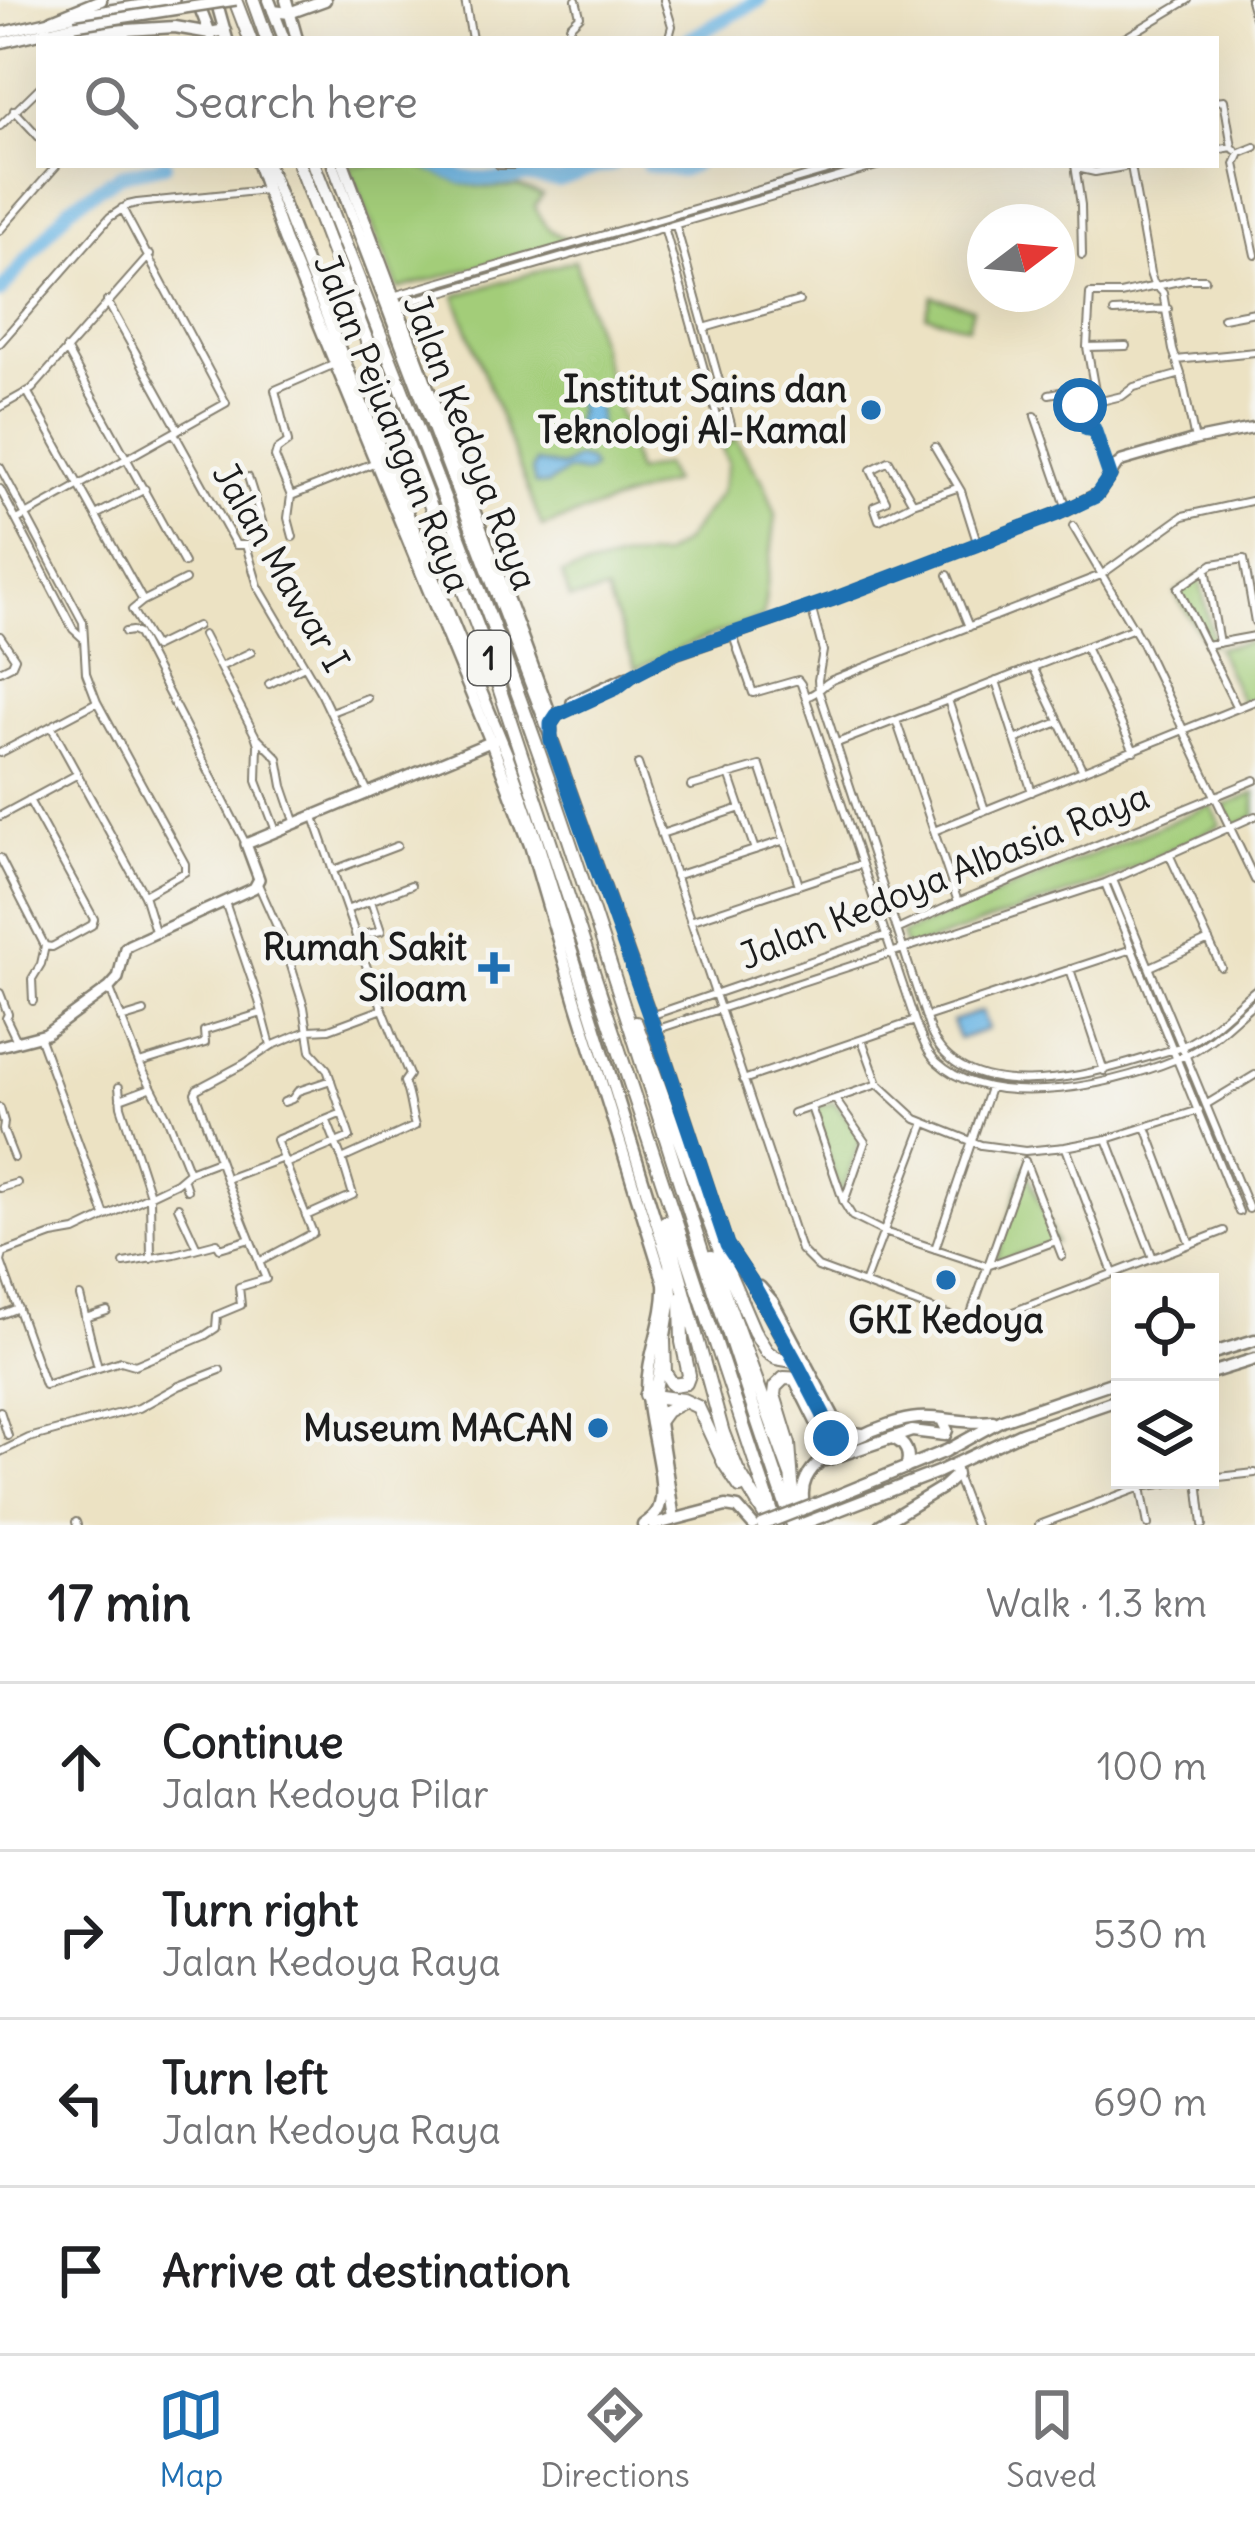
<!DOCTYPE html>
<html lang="en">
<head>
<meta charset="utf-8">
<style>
  body { margin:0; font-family:Delius,sans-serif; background:#f6f6f6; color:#202124 }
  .controls { position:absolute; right:36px; bottom:36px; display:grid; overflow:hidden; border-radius:0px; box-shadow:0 12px 48px #0002 }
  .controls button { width:108px; height:108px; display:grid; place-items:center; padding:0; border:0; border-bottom:3px solid #e0e0e0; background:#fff; color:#202124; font:60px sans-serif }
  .compass { position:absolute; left:967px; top:204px; width:108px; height:108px; border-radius:50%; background:#fff; box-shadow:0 12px 48px #0002; rotate:74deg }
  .stop { position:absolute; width:36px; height:36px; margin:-27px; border:9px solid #1f6fb2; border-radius:50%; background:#fff }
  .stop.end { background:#1f6fb2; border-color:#fff; box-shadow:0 3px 12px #0008 }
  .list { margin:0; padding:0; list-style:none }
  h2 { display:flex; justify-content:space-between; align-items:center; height:156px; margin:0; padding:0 48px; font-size:51px }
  h2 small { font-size:39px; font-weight:400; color:#757577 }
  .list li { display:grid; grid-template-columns:78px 1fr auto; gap:36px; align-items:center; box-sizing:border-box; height:168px; padding:0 48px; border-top:3px solid #e0e0e0 }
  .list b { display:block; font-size:45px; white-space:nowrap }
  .list p { margin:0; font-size:39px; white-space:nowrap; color:#757577 }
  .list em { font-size:39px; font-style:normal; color:#757577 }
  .icon { flex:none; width:66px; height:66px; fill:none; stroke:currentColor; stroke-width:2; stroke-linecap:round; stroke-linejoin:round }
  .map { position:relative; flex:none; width:1255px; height:1525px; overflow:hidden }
  .search { position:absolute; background:#fff; box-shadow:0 12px 48px #0002; left:36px; right:36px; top:36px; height:132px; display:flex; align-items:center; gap:30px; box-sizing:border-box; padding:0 42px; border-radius:0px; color:#757577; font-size:45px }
  .sheet { height:828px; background:#fff }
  nav { display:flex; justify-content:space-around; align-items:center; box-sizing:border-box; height:168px; border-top:3px solid #e0e0e0; background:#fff; font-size:33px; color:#757577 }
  nav a { display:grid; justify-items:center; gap:6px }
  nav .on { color:#1f6fb2 }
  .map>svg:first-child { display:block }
  .green { fill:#a3cd79; stroke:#60744a; stroke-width:3 }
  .water { fill:#6cb6e4; stroke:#446980; stroke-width:3 }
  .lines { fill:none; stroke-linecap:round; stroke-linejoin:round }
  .river { stroke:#6cb6e4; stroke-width:14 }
  .street-casing { stroke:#847f70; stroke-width:10 }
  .secondary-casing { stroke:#847f70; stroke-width:14 }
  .primary-casing { stroke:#847f70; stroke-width:15 }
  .highway-casing { stroke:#847f70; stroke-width:16 }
  .street { stroke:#fff; stroke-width:6 }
  .secondary { stroke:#fff; stroke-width:9 }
  .primary { stroke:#fff; stroke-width:10 }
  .highway { stroke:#fff; stroke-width:12 }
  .secondary-bridge-casing { stroke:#847f70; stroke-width:14; stroke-linecap:butt }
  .primary-bridge-casing { stroke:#847f70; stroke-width:15; stroke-linecap:butt }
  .secondary-bridge { stroke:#fff; stroke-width:9 }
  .primary-bridge { stroke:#fff; stroke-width:10 }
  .route { stroke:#1f6fb2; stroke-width:15 }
  .poi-dot { fill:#1f6fb2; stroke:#f6f6f2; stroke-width:4.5 }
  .labels { text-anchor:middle; stroke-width:10; stroke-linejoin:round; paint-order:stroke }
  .shield { fill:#f6f6f2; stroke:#5d5d5c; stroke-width:3 }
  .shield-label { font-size:33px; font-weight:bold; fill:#1c1c1c }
  .poi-label { font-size:36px; font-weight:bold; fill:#1c1c1c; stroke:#f6f6f2; text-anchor:end }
  .street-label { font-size:36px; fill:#1c1c1c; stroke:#f6f6f2 }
</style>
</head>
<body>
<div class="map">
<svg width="1255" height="1525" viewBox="0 0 1255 1525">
  <rect width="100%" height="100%" fill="#f6f6f2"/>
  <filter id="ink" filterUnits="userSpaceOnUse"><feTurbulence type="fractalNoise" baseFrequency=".00833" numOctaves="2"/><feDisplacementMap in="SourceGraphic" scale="24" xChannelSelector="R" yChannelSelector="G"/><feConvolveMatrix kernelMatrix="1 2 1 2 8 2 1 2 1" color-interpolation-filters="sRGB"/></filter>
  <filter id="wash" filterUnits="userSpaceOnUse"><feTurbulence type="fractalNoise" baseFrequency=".004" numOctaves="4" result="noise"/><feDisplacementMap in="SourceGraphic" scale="48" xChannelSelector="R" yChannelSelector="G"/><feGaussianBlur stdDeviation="2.7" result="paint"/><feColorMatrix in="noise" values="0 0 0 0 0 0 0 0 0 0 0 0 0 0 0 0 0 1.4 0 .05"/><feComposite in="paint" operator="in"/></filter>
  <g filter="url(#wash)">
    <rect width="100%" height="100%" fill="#ece2c3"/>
    <path class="green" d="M348 165H416L463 184 490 188 519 186 542 195 535 206C542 226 551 233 570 241L398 289Z
      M575 260 636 472 664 465 672 482 542 527 455 296Z
      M932 296 973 308 968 327 926 315Z
      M735 438 764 483 776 515 763 617 687 645 636 669 606 592 570 599 562 574 621 559 662 556 684 542 721 492 728 463 722 448Z
      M1199 576 1214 644H1206L1175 593Z
      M1255 641V698L1242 703 1217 648Z
      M1255 793V817L1233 826 1224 806Z
      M1211 805 1221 825 1105 881 906 950 901 934Z
      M834 1102 862 1136 841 1197 813 1108Z
      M1025 1166 1056 1242 995 1262Z"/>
    <path class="water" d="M588 387C603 401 596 420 601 438L597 446 590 445 574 426 578 410 575 402 577 392Z
      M577 458 589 461 593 468C586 477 577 471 567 471L547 485 535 484 532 471 536 462 562 467Z
      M982 1011 988 1029 959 1039 952 1021Z"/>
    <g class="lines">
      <path class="river" d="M689 39 760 0
        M433 165 463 177 495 180 525 176 559 181 598 167 612 165
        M648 165 681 171 694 165
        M0 292 70 207 120 175 165 165"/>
    </g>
  </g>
  <g filter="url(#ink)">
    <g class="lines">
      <g class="street-casing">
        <path id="street" d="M465 0 472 39
          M664 0 672 26 669 37 665 39
          M1250 0 1255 18
          M571 39 570 26 580 16 576 0
          M1123 39 1188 0
          M1216 101 1224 100 1232 147
          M14 110 39 137
          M0 126 39 88
          M1255 147 1240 153 1235 164 1255 255
          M1216 150 1232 147 1235 150
          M499 165H514
          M1075 165 1081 205 1082 255
          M1136 165 1131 166 1150 273 1153 282 1163 293 1173 350 1181 374 1195 440
          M1077 168 1095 172 1124 167
          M676 226 731 424V433L723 437
          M664 227 723 437
          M0 230 57 165
          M393 296 846 165
          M107 301 178 429
          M394 306 880 165
          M1114 312 1168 309
          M1223 318 1255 312
          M704 328 799 301
          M0 343 110 217 128 205 137 203 266 190
          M1087 347 1126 346
          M66 349 184 563
          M1176 360 1255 352
          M335 364 275 390 288 442 277 450 275 457 291 496 376 462
          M28 393 143 601
          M1049 394 1066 391 1071 407 1080 405 1087 429H1094L1109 473
          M1097 402 1122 396 1134 387 1181 374
          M1080 405 1097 402 1087 347 1090 294H1120L1188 279H1205
          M0 407 32 389 150 255
          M1035 416 1067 509
          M174 433 236 545H246
          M935 447 961 491 978 545
          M0 467 83 622 86 673 97 702 185 864V872L144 895
          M0 489 73 629 84 639
          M291 496 288 518 293 537
          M913 503 889 461 871 470 886 501 874 506 879 520 913 503 957 488
          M96 515 145 489
          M17 520 226 403 122 208
          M1073 526 1141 641 1255 880
          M246 545 258 586 322 695 369 794
          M246 545 267 537 248 477
          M1206 568 1219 643
          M948 575 969 627
          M185 580 143 601 132 610 154 647 197 626
          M811 606 823 651 818 680 819 692 931 1033C965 1107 1085 1077 1145 1058 1159 1053 1175 1050 1189 1043 1213 1030 1234 1007 1255 990
          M125 632 132 631 138 634 246 844
          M732 633 753 693 798 680 801 684 915 1021C921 1036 926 1052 937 1062 994 1115 1126 1083 1188 1054 1213 1042 1234 1019 1255 1002
          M203 635 255 735 258 744 257 781 276 831
          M0 636 15 658 12 665 0 671
          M1206 645 1255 636
          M1085 647 1134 751
          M220 667 251 652
          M1033 667 1083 771
          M996 681 1032 792
          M269 684 304 666
          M806 697C820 692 821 686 832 680L1101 575 1183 516 1255 500
          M948 700 985 810
          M1237 708 1178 588 1213 564 1244 559 1255 622
          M331 712 367 698
          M896 720 958 902
          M51 726 144 895 155 931
          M257 737 278 758 283 786 296 824
          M1015 740 1059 722
          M837 743 1134 628
          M0 753 97 702
          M638 764 801 1250 818 1267 964 1321
          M729 774 755 850
          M691 786 760 766 799 885
          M29 800 94 919 92 925 52 947 45 946
          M0 816 76 775
          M314 817 372 982 409 1075 404 1082C411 1100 410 1110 415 1126L342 1159
          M934 831 1255 701
          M661 834 741 808
          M1169 854 1221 967
          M0 858 45 946 41 964 32 979 33 1001
          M334 870 397 846
          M675 876 785 840
          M1113 880 1249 1209
          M1105 883 1239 1212
          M258 884 283 940 304 1007 311 1051 327 1069 350 1137 285 1164
          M225 902 259 1001 271 1046
          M349 909 411 885
          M690 921 862 864
          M899 929 958 902 1255 780
          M358 936 381 931 371 901
          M1150 967 1209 940
          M1070 969 1104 1071
          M110 989 139 1063 167 1117 189 1172
          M0 993 8 1014 6 1018 17 1041
          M650 1016 887 935
          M926 1017 1132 949
          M121 1019 144 1012
          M655 1030 1105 883 1255 816
          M39 1036 105 1215
          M862 1040 878 1084 916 1119 981 1145 1025 1151 1065 1147 1107 1139 1199 1110
          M139 1063 205 1043 204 1031 262 1013
          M743 1080 915 1021
          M119 1087 121 1106 150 1195 151 1259
          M120 1099 150 1088
          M835 1099 865 1142 844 1202
          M284 1102 292 1099 298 1091 331 1080
          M1207 1104 1255 1075
          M811 1107 844 1203 852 1216 884 1232 987 1266 1056 1241
          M0 1108 4 1122 3 1130 14 1158
          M793 1113 878 1084
          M1146 1127 1190 1244
          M1107 1139 1153 1258
          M1066 1148 1113 1273
          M218 1161 189 1172 176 1183 75 1231 52 1235 3 1253 1 1262 45 1385 121 1361 135 1365 204 1336 216 1328 217 1315 241 1305 239 1287 266 1279 226 1179 195 1093 197 1089 244 1064 271 1046 309 1030 329 1029 383 1009
          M1025 1161 968 1322 984 1323 1224 1231
          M1025 1161 1062 1256
          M183 1178 187 1190
          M226 1179 283 1158
          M0 1188 17 1183
          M178 1207 197 1248
          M306 1216 353 1195 342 1159 327 1121
          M935 1249 990 1088
          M261 1261 313 1233 276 1140 340 1114
          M124 1263 175 1254 217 1243 220 1248 250 1239
          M864 1284 924 1125
          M80 1296 98 1368
          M0 1315 18 1308
          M85 1318 107 1311
          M0 1411 8 1436
          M0 1452 29 1438 139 1408 179 1386 220 1370
          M957 1478 975 1525
          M1210 1478 1255 1473
          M1198 1480 1203 1525
          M1141 1487 1148 1525
          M76 1522 77 1525
          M1039 1525 1141 1487 1189 1480"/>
      </g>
      <g class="secondary-casing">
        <path id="secondary" d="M0 33 72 16 174 0
          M0 43 75 25
          M572 702 628 676
          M552 723 557 715 616 688 633 675 675 654 831 600 1067 510 1099 493 1117 465 1122 461 1195 440 1255 428
          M0 1046 46 1034 109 988 118 978 125 948 129 945 254 888 259 879 246 844 495 740"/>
      </g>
      <g class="primary-casing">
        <path id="primary" d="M197 0 211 36
          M216 0 227 39
          M269 0 284 39
          M286 0 297 39
          M273 11 289 13 325 0
          M52 20 101 0
          M45 31 63 34 175 27 210 33 225 30
          M258 165 284 239 491 742 530 845 577 1005 664 1283C666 1319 646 1355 647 1393 647 1421 667 1481 660 1504 658 1514 651 1519 643 1525
          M268 165 344 360 507 754 538 843 669 1263 672 1293 655 1397 674 1519
          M333 165 552 740 664 1054 727 1245 751 1281 816 1400 828 1428 831 1452
          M344 165 523 640 548 708 551 731
          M760 1287 773 1302 837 1423 846 1432 862 1434
          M1210 1354 1255 1340
          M1210 1373 1255 1359
          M794 1378 819 1428 823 1458
          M892 1438C906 1443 911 1454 906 1468
          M826 1460 912 1431 945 1435 947 1430 942 1420
          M834 1497 946 1451 1002 1420 1120 1380
          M839 1510 938 1472 1021 1433 1120 1399
          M653 1525 726 1506 738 1508 753 1525
          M810 1525C805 1511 799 1494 806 1479 819 1450 887 1420 918 1418 944 1416 965 1425 993 1421
          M880 1525 943 1487 956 1475 954 1465"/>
      </g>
      <g class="highway-casing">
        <path id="highway" d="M235 0 250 39
          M253 0 267 39
          M299 165 489 657 776 1525
          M314 165C396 377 482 587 556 801 638 1041 709 1285 793 1525
          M636 1023 723 1259 754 1331 767 1352 776 1358 805 1363
          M665 1222 723 1433 737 1469 770 1524
          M711 1257 791 1475
          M664 1340 665 1373 673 1385 686 1383 689 1375 682 1342 681 1298
          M646 1395 683 1400 698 1407 724 1463 740 1487
          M658 1422 666 1411 681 1403
          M794 1510 789 1444 774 1395 775 1387 784 1378 805 1379"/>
      </g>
      <use href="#street" class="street"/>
      <use href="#secondary" class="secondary"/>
      <use href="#primary" class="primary"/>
      <use href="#highway" class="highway"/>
      <g class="secondary-bridge-casing">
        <path id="secondary-bridge" d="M75 25 236 0"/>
      </g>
      <g class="primary-bridge-casing">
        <path id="primary-bridge" d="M762 1525 834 1497
          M800 1525 839 1510"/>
      </g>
      <use href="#secondary-bridge" class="secondary-bridge"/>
      <use href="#primary-bridge" class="primary-bridge"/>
    </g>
  </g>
  <g class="lines" filter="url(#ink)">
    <path class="route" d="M831 1438 823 1414 796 1362 751 1281 727 1245 665 1059 551 740V724L557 715 616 688 633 675 675 653 831 600 1057 514 1096 496 1110 476 1094 429H1087L1080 405"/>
  </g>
  <g class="poi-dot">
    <circle cx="871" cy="410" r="12"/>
    <path d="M488 950h12v12h12v12h-12v12h-12v-12h-12v-12h12z"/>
    <circle cx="946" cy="1280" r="12"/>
    <circle cx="598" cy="1428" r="12"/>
  </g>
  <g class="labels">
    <rect class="shield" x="468" y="631" width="42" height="54" rx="9"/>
    <g class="shield-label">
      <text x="489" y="670">1</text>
    </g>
    <g class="poi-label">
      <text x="847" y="402">Institut Sains dan<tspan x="847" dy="41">Teknologi Al-Kamal</tspan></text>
      <text x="467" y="960">Rumah Sakit<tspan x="467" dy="41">Siloam</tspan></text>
      <text x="946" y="1333" text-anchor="middle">GKI Kedoya</text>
      <text x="574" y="1441">Museum MACAN</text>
    </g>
    <g class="street-label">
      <text transform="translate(393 423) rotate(68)" y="13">Jalan Pejuangan Raya</text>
      <text transform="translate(471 442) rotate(69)" y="13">Jalan Kedoya Raya</text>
      <text transform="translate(281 567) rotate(60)" y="13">Jalan Mawar I</text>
      <text transform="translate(944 876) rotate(-22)" y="13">Jalan Kedoya Albasia Raya</text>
    </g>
  </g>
</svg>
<div class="controls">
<button><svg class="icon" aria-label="locate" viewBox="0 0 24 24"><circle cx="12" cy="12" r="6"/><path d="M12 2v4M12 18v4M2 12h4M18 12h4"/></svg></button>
<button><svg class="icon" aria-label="layers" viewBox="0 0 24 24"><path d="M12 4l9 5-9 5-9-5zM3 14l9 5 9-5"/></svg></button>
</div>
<svg class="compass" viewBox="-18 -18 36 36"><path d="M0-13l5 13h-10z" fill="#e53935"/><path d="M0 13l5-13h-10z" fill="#757577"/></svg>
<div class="stop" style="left:1080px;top:405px"></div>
<div class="stop end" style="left:831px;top:1438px"></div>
<div class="search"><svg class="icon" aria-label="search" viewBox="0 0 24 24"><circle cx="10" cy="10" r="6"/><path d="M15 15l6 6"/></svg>Search here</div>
</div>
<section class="sheet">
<h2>17 min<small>Walk · 1.3 km</small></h2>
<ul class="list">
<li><svg class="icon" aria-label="ahead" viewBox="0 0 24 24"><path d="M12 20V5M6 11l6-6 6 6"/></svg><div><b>Continue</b><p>Jalan Kedoya Pilar</p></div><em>100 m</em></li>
<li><svg class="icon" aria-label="right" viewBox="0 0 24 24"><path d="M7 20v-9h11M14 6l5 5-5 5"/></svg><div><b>Turn right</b><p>Jalan Kedoya Raya</p></div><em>530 m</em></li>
<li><svg class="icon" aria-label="left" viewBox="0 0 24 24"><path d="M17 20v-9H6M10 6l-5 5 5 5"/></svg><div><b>Turn left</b><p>Jalan Kedoya Raya</p></div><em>690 m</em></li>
<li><svg class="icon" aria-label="arrive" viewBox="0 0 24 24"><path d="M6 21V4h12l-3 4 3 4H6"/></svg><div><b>Arrive at destination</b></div></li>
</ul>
</section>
<nav>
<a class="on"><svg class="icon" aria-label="map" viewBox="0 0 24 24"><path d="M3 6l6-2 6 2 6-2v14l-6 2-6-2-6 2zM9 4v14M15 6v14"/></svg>Map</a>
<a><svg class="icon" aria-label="directions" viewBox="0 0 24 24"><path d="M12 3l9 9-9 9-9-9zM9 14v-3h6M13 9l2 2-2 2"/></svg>Directions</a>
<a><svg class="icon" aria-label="saved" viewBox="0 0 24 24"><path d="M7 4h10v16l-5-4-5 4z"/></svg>Saved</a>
</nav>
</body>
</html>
